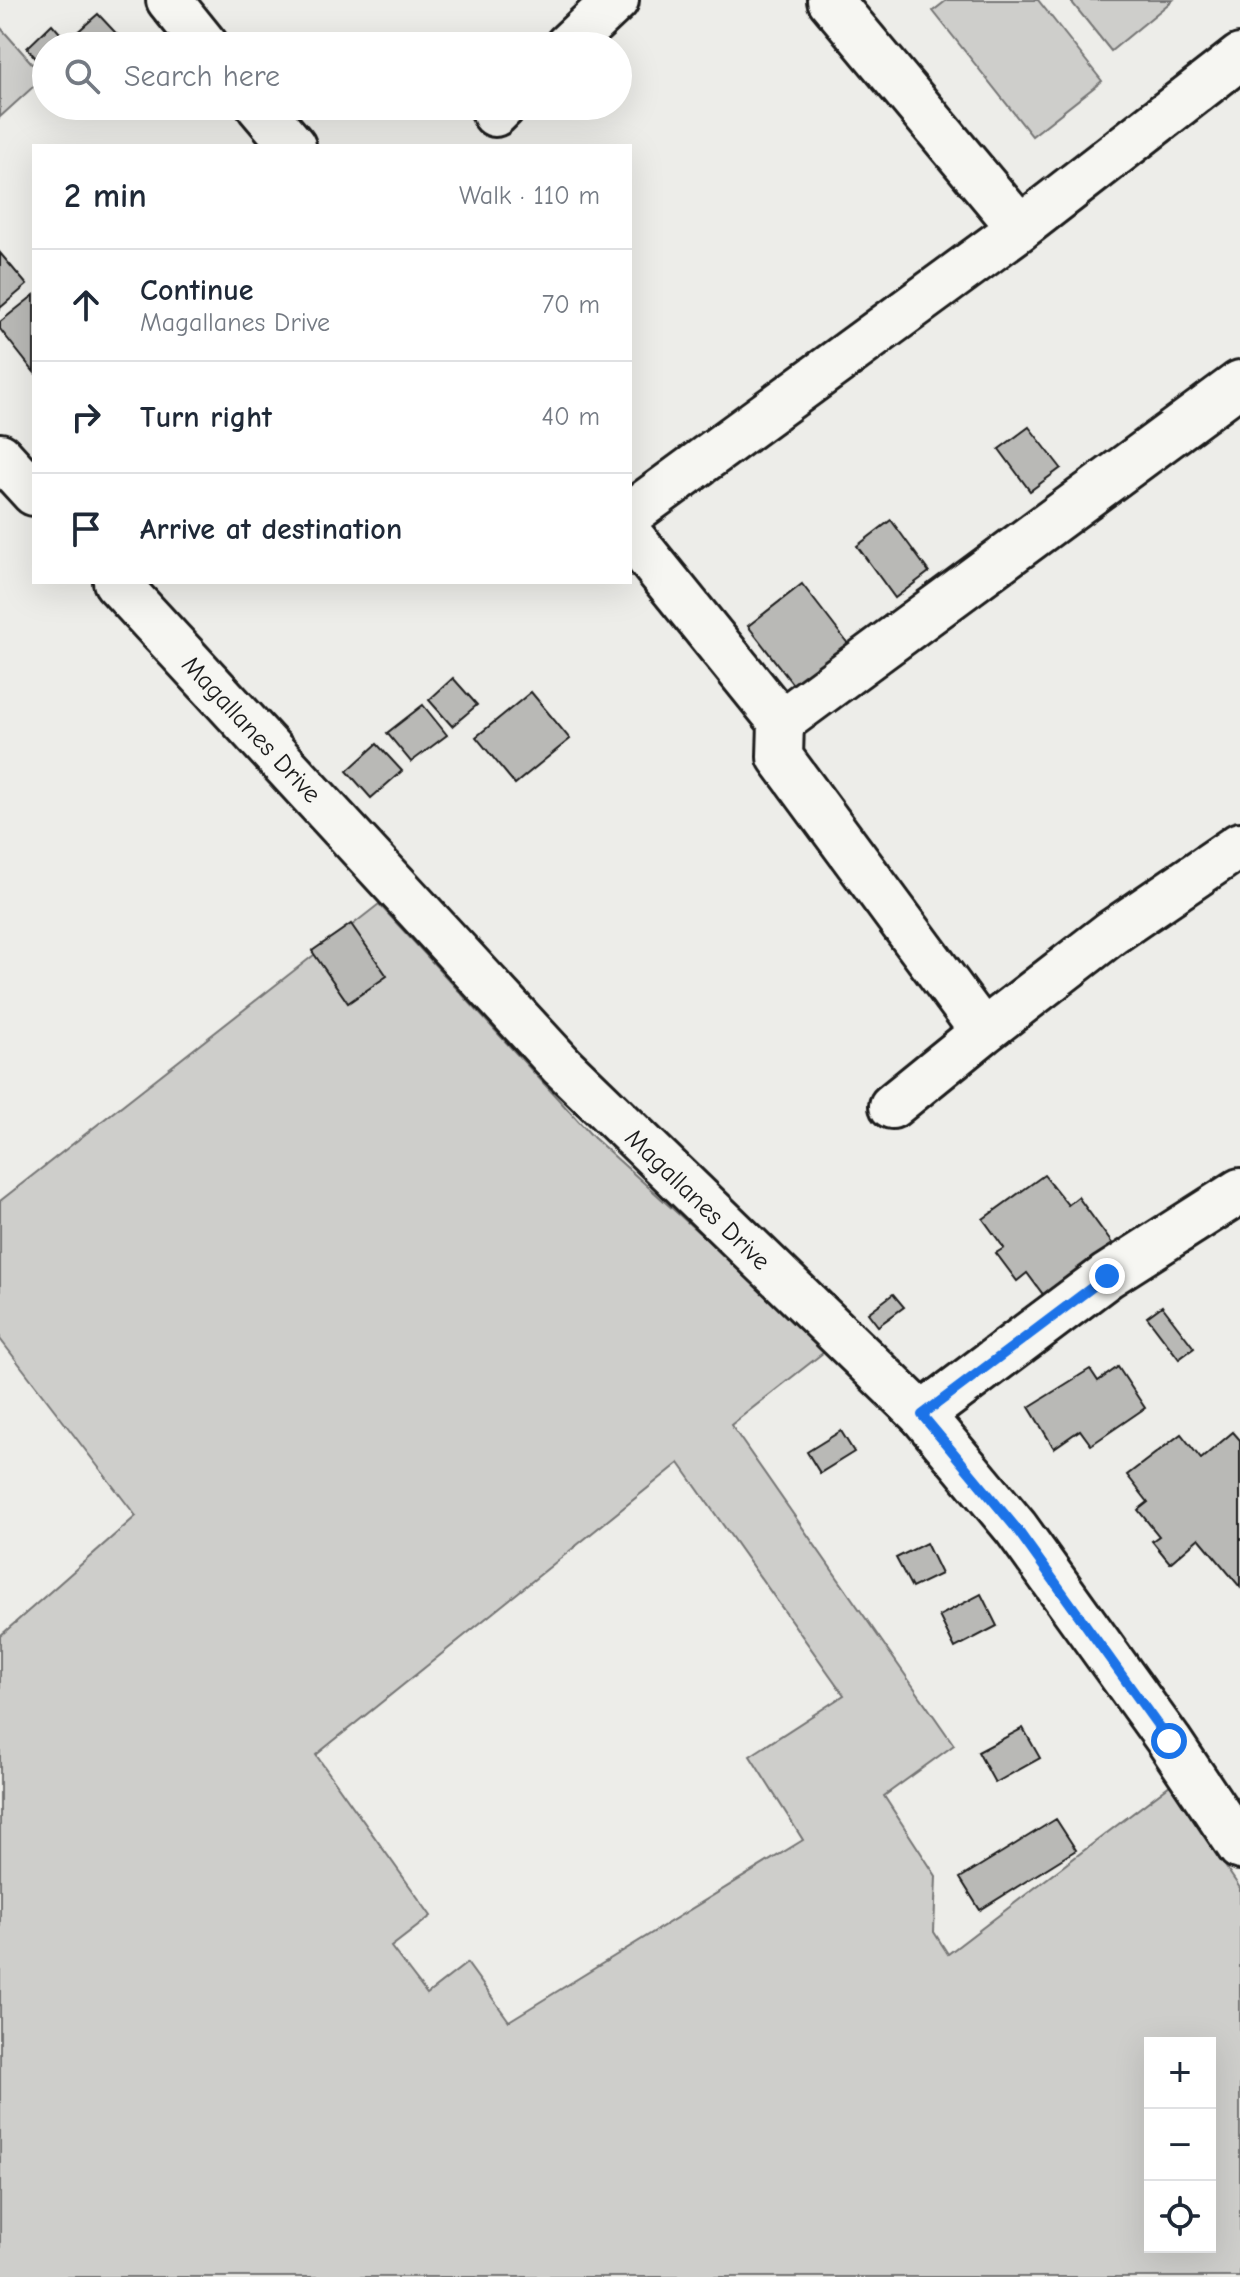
<!DOCTYPE html>
<html lang="en">
<head>
<meta charset="utf-8">
<style>
  body { margin:0; font-family:"Comic Neue",sans-serif; background:#f2f2f3; color:#1f2937 }
  .controls { position:absolute; right:24px; bottom:24px; display:grid; overflow:hidden; border-radius:0px; box-shadow:0 8px 32px #0002 }
  .controls button { width:72px; height:72px; display:grid; place-items:center; padding:0; border:0; border-bottom:2px solid #e0e1e3; background:#fff; color:#1f2937; font:40px sans-serif }
  .stop { position:absolute; width:24px; height:24px; margin:-18px; border:6px solid #1a73e8; border-radius:50%; background:#fff }
  .stop.end { background:#1a73e8; border-color:#fff; box-shadow:0 2px 8px #0008 }
  .list { margin:0; padding:0; list-style:none }
  h2 { display:flex; justify-content:space-between; align-items:center; height:104px; margin:0; padding:0 32px; font-size:34px }
  h2 small { font-size:26px; font-weight:400; color:#747a83 }
  .list li { display:grid; grid-template-columns:52px 1fr auto; gap:24px; align-items:center; box-sizing:border-box; height:112px; padding:0 32px; border-top:2px solid #e0e1e3 }
  .list b { display:block; font-size:30px; white-space:nowrap }
  .list p { margin:0; font-size:26px; white-space:nowrap; color:#747a83 }
  .list em { font-size:26px; font-style:normal; color:#747a83 }
  .icon { flex:none; width:44px; height:44px; fill:none; stroke:currentColor; stroke-width:2; stroke-linecap:round; stroke-linejoin:round }
  .map { position:relative; flex:none; width:1240px; height:2277px; overflow:hidden }
  .search { position:absolute; background:#fff; box-shadow:0 8px 32px #0002; left:32px; top:32px; width:600px; height:88px; display:flex; align-items:center; gap:20px; box-sizing:border-box; padding:0 28px; border-radius:44px; color:#747a83; font-size:30px }
  .panel { position:absolute; background:#fff; box-shadow:0 8px 32px #0002; left:32px; top:144px; width:600px; height:440px; border-radius:0px }
  .map>svg:first-child { display:block }
  .green { fill:#cececb; stroke:#757574; stroke-width:2; fill-rule:evenodd }
  .building { fill:#b9b9b6; stroke:#1c1c1c; stroke-width:2 }
  .lines { fill:none; stroke-linecap:round; stroke-linejoin:round }
  .street-casing { stroke:#1c1c1c; stroke-width:50 }
  .secondary-casing { stroke:#1c1c1c; stroke-width:50 }
  .street { stroke:#f6f6f2; stroke-width:44 }
  .secondary { stroke:#f6f6f2; stroke-width:44 }
  .route { stroke:#1a73e8; stroke-width:10 }
  .labels { text-anchor:middle; stroke-width:7; stroke-linejoin:round; paint-order:stroke }
  .street-label { font-size:26px; fill:#1c1c1c; stroke:#f6f6f2 }
</style>
</head>
<body>
<div class="map">
<svg width="1240" height="2277" viewBox="0 0 1240 2277">
  <rect width="100%" height="100%" fill="#edede9"/>
  <filter id="ink" filterUnits="userSpaceOnUse"><feTurbulence type="fractalNoise" baseFrequency=".0125" numOctaves="2"/><feDisplacementMap in="SourceGraphic" scale="16" xChannelSelector="R" yChannelSelector="G"/><feConvolveMatrix kernelMatrix="1 2 1 2 8 2 1 2 1" color-interpolation-filters="sRGB"/></filter>
  <g filter="url(#ink)">
    <path class="green" d="M947 0H1038L1102 81 1032 136 933 11Z
      M1070 0H1173L1111 51Z
      M0 27 44 77 0 117Z
      M379 904 593 1137 828 1349 731 1425 954 1745 884 1796 936 1876 934 1932 948 1954 1170 1785 1240 1888V2277H0V1636L136 1516 0 1339V1201ZM679 1463 844 1695 750 1756 803 1840 509 2021 467 1963 427 1994 391 1947 431 1916 316 1755ZM1150 2043H1210V2247H1150Z"/>
    <path class="building" d="M98 14 128 46H46V70L27 48 52 24 67 41Z
      M0 253 27 285 0 308Z
      M34 295V372L0 329V322Z
      M1029 427 1061 468 1030 491 999 449Z
      M891 520 929 572 895 598 857 546Z
      M802 584 849 645 795 687 748 626Z
      M453 678 477 705 452 726 429 700Z
      M531 692 570 739 515 784 476 737Z
      M423 705 447 735 411 762 387 733Z
      M377 744 402 771 371 798 347 771Z
      M351 924 387 976 348 1003 312 951Z
      M1044 1175 1068 1205 1078 1197 1114 1246 1045 1297 1027 1273 1017 1281 996 1253 1004 1248 983 1219Z
      M893 1294 904 1307 878 1326 868 1313Z
      M1162 1306 1194 1348 1179 1359 1147 1317Z
      M1118 1367 1145 1408 1091 1445 1080 1430 1054 1448 1029 1407 1090 1369 1098 1381Z
      M841 1431 854 1452 820 1473 807 1452Z
      M1233 1432 1240 1440V1587L1199 1538 1170 1563 1152 1541 1159 1536 1138 1510 1148 1502 1127 1475 1181 1434 1201 1459Z
      M926 1543 941 1574 912 1588 896 1558Z
      M981 1594 997 1626 955 1648 939 1616Z
      M1023 1728 1040 1758 995 1783 978 1752Z
      M1056 1819 1076 1850 980 1910 960 1878Z"/>
    <g class="lines">
      <g class="street-casing">
        <path id="street" d="M169 0 206 46
          M830 0 1020 228
          M567 46 616 0
          M259 106 293 146
          M495 114 503 106
          M630 514 1020 228 1240 57
          M630 535 781 722 780 757 983 1032
          M781 722 1240 383
          M892 1106 983 1032 1111 933 1240 845
          M922 1415 1107 1276 1240 1191"/>
      </g>
      <g class="secondary-casing">
        <path id="secondary" d="M0 456 34 493
          M116 582 562 1066 922 1415 1016 1528 1169 1741 1240 1847"/>
      </g>
      <use href="#street" class="street"/>
      <use href="#secondary" class="secondary"/>
    </g>
  </g>
  <g class="lines" filter="url(#ink)">
    <path class="route" d="M1107 1276 922 1415 1016 1528 1169 1741"/>
  </g>
  <g class="labels">
    <g class="street-label">
      <text transform="translate(252 729) rotate(47)" y="9">Magallanes Drive</text>
      <text transform="translate(698 1199) rotate(44)" y="9">Magallanes Drive</text>
    </g>
  </g>
</svg>
<div class="controls">
<button>+</button>
<button>−</button>
<button><svg class="icon" aria-label="locate" viewBox="0 0 24 24"><circle cx="12" cy="12" r="6"/><path d="M12 2v4M12 18v4M2 12h4M18 12h4"/></svg></button>
</div>
<div class="stop" style="left:1169px;top:1741px"></div>
<div class="stop end" style="left:1107px;top:1276px"></div>
<div class="search"><svg class="icon" aria-label="search" viewBox="0 0 24 24"><circle cx="10" cy="10" r="6"/><path d="M15 15l6 6"/></svg>Search here</div>
<section class="panel">
<h2>2 min<small>Walk · 110 m</small></h2>
<ul class="list">
<li><svg class="icon" aria-label="ahead" viewBox="0 0 24 24"><path d="M12 20V5M6 11l6-6 6 6"/></svg><div><b>Continue</b><p>Magallanes Drive</p></div><em>70 m</em></li>
<li><svg class="icon" aria-label="right" viewBox="0 0 24 24"><path d="M7 20v-9h11M14 6l5 5-5 5"/></svg><div><b>Turn right</b></div><em>40 m</em></li>
<li><svg class="icon" aria-label="arrive" viewBox="0 0 24 24"><path d="M6 21V4h12l-3 4 3 4H6"/></svg><div><b>Arrive at destination</b></div></li>
</ul>
</section>
</div>
</body>
</html>
